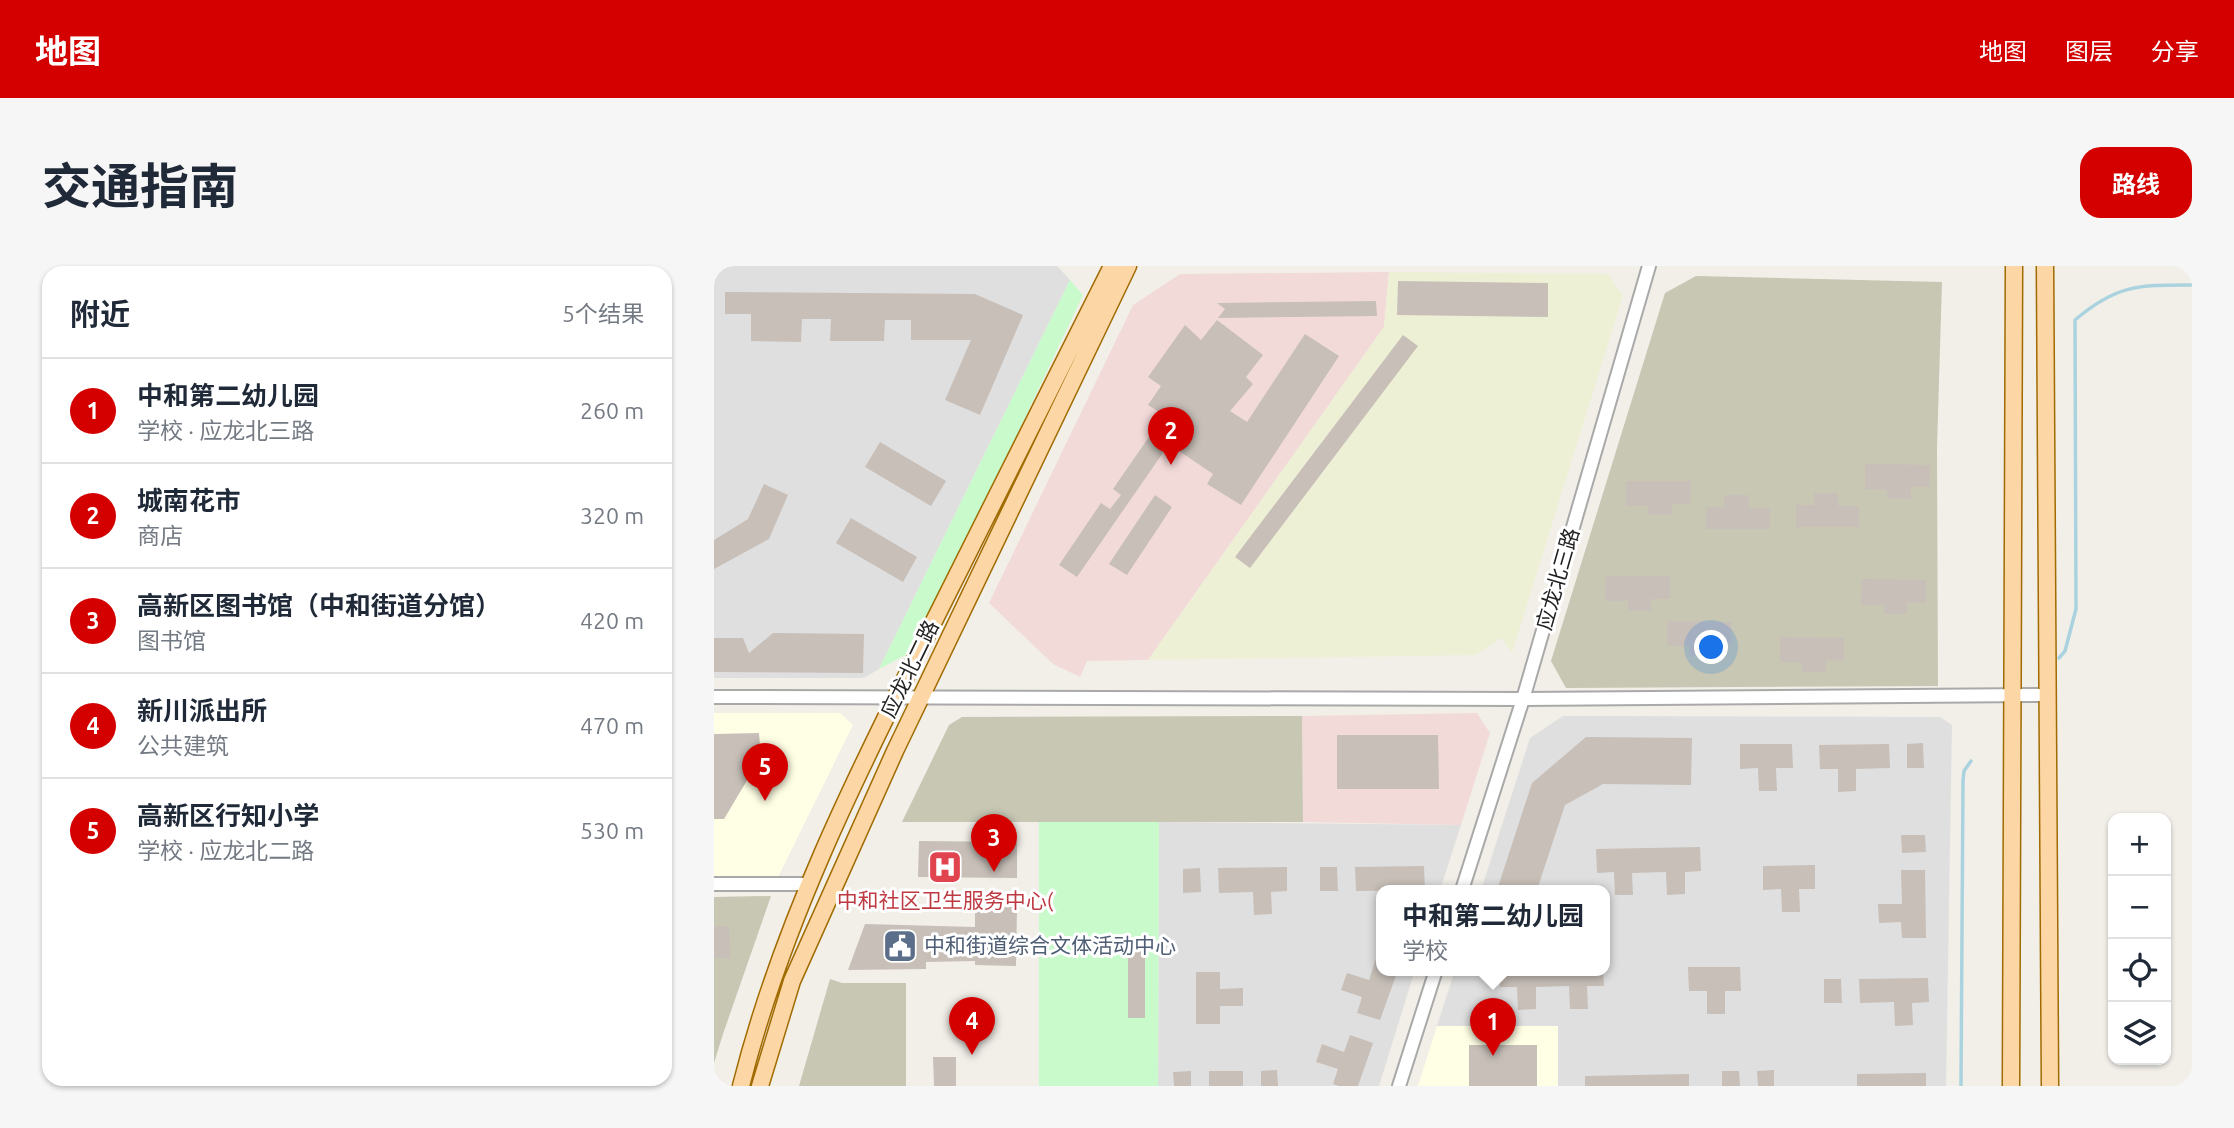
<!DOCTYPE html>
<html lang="zh">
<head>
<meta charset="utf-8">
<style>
  body { margin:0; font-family:Ubuntu,"Noto Sans SC",sans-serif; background:#f6f6f7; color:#1f2937 }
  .controls { position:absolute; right:21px; bottom:21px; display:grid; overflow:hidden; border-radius:14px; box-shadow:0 2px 5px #0004 }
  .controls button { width:63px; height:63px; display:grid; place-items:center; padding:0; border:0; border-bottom:2px solid #e0e1e3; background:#fff; color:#1f2937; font:35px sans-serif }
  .you { position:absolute; left:998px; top:382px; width:24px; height:24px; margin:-18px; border:5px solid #fff; border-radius:50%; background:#1a73e8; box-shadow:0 0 0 10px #1a73e833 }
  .badge { display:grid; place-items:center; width:46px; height:46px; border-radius:50%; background:#d40000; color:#fff; font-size:23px; font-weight:700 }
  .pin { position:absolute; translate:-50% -58px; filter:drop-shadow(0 2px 4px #0008) }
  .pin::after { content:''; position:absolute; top:37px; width:24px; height:21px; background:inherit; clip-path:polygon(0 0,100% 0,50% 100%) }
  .popup { position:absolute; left:662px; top:619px; width:234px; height:91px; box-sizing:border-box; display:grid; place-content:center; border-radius:14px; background:#fff; filter:drop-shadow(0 2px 5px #0005); font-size:23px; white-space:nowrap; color:#747a83 }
  .popup b { font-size:26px; color:#1f2937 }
  .popup::after { content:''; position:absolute; left:50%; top:100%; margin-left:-14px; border:14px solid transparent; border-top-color:#fff }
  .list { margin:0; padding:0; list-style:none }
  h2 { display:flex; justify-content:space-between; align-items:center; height:91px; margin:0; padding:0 28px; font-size:30px }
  h2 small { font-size:23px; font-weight:400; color:#747a83 }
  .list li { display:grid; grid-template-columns:46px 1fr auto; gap:21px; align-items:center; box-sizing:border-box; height:105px; padding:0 28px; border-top:2px solid #e0e1e3 }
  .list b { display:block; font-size:26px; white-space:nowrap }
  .list p { margin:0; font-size:23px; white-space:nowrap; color:#747a83 }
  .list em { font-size:23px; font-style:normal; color:#747a83 }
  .icon { flex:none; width:38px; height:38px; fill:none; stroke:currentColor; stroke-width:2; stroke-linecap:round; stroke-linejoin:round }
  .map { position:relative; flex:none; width:1478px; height:820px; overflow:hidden; border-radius:21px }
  header { display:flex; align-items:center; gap:42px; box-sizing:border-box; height:98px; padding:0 35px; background:#d40000; color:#fff }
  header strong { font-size:33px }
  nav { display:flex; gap:38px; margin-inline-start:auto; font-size:24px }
  .intro { display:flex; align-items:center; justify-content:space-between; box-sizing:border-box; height:168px; padding:0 42px }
  h1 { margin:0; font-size:49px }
  .button { padding:18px 32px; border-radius:21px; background:#d40000; color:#fff; font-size:24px; font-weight:700 }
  main { display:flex; gap:42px; padding:0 42px }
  aside { flex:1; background:#fff; border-radius:21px; box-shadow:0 2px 5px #0004 }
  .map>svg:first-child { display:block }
  .residential { fill:#e0dfdf }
  .commercial { fill:#f2dad9 }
  .education { fill:#ffffe5 }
  .construction { fill:#c7c7b4 }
  .farmland { fill:#eef0d5 }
  .park { fill:#c8facc }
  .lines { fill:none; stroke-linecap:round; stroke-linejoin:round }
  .stream { stroke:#aad3df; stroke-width:3.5 }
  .building { fill:#c7bfb8 }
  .minor-casing { stroke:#a9a9a9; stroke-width:16 }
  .major-casing { stroke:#a06b00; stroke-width:19 }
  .minor { stroke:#fff; stroke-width:12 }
  .major { stroke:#fcd6a4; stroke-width:16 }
  .labels { text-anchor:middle; stroke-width:6; stroke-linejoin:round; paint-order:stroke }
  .street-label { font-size:21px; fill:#222; stroke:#fff }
  .health-label { font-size:21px; fill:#be3a42; stroke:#fff }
  .service-label { font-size:21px; fill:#4e5e75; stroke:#fff; text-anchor:start }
</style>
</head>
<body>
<header>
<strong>地图</strong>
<nav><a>地图</a><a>图层</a><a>分享</a></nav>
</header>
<div class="intro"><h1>交通指南</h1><a class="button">路线</a></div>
<main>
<aside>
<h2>附近<small>5个结果</small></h2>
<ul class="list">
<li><span class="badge">1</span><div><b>中和第二幼儿园</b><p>学校 · 应龙北三路</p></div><em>260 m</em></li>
<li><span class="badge">2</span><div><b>城南花市</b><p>商店</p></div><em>320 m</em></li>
<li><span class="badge">3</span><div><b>高新区图书馆（中和街道分馆）</b><p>图书馆</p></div><em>420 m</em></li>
<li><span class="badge">4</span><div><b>新川派出所</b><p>公共建筑</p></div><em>470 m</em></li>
<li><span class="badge">5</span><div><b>高新区行知小学</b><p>学校 · 应龙北二路</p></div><em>530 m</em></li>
</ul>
</aside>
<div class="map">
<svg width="1478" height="820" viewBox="0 0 1478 820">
  <rect width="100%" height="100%" fill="#f2efe9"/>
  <path class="residential" d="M0 0H343L356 14 165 403 150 412H0Z
    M849 450 1226 451 1238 459 1232 820H844V760H723L741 704H891V624H767L816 472Z
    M445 556 747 559 726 624H667V704H701L665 820H444Z"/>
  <path class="commercial" d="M675 6 670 61 434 394 373 395 366 411 339 398 275 337 419 39 466 8Z
    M763 447 776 467 747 559 589 556 588 450Z"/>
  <path class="education" d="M0 447H126L139 459 64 611 0 610Z
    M723 760H844V820H704Z"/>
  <path class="construction" d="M982 10 1228 16 1223 181 1224 420 852 422 837 395 951 27Z
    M588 450 589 556H188L235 459 248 451Z
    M57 630 9 768 0 797V631Z
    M116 713 128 717H192V820H85Z"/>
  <path class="farmland" d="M675 6 894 8 909 30 798 387 788 372 761 389 434 394 670 61Z"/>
  <path class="park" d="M356 14 369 29 201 384 165 403Z
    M325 556H445L444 820H325Z"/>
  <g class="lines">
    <path class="stream" d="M1345 392 1351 385 1362 343 1361 54C1403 18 1426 19 1478 19
      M1247 820 1249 515 1250 505 1257 495"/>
  </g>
  <path class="building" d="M684 15 834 17V51L683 49Z
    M11 26 261 28 309 49 266 149 231 134 257 74H197V54H171L170 75H116L117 53H88L87 76 37 75V48H11Z
    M662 35 663 50 504 52 511 43 503 37Z
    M503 54 549 89 532 111 539 118 516 145 533 156 591 68 625 90 527 239 493 218 499 208 455 178 363 311 345 299 387 237 396 243 407 229 399 223 450 149 434 139 447 120 434 111 471 59 487 74Z
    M689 69 704 80 536 302 521 291Z
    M166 176 232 215 217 240 151 201Z
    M1151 198 1216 199 1215 221H1197V233H1173V224L1151 223Z
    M912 215H977L976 238H958V249H934V240H912Z
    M50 218 74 229 55 273 0 303V274L34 253Z
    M1100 227H1124V240H1145V261H1082V239H1100Z
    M441 229 458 241 413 309 395 298Z
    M1010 229H1035V242H1056V263H992V241H1010Z
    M137 252 203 291 189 316 122 277Z
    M892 310H956V333H937V345L914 344V335H891Z
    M1148 313 1212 314V337L1193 336V348H1170V339H1147Z
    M953 355 1018 356 1017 378H999V390H975V380H953Z
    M59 367 150 368 149 407 0 406V372H29L35 387Z
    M1066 371 1130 372V395L1112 394V406H1088V397L1066 396Z
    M45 467 47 491 10 553H0V468Z
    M623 469H724L725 523H623Z
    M872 471 978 472 977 519 889 518 851 539 823 624 784 621 818 517Z
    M1209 477 1210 502H1193V478Z
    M1026 478H1078L1079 502H1062L1063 525H1045L1044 502 1026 503Z
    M1175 478 1176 502 1142 503V525L1124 526V503H1106L1105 479Z
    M1187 569H1211L1212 586 1188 587Z
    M205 575 303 576V612L204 611Z
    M986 581 987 605 971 606V628L953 629 952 606 918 607 919 629H901L900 606 883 607 882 583Z
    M1101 599V623H1085L1086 646H1068L1067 623 1049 624V600Z
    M710 600 711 624 642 625 641 601Z
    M573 601V625L557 626 558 648 540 649 539 626 505 627 504 602Z
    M606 601H623L624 625H606Z
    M486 602 487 626 469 627V603Z
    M1187 604H1211L1212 672H1188L1187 656 1165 657 1164 638H1188Z
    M261 641H303L302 700 261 699V695L212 696V703L134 704 151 658 261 661Z
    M0 660H15L16 692H0Z
    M665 683 667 704H684L666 754 643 747 648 731 627 724 633 707 655 714Z
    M414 685H431V752H414Z
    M974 701H1026L1027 725H1011V748H993V725H975Z
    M785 704H889L890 720H873L874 743H856L855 720 822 721V743L804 744 803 721H786Z
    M482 706H506V723L529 722V740H506V758H482Z
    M1214 712 1215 736 1198 737 1199 759 1181 760 1180 736 1146 737 1145 713Z
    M1110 713H1127L1128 737H1110Z
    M636 769 659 777 644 820H625L619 818 624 803 602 796 608 778 630 786Z
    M755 779H823V820H755Z
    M219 791H242V820H220Z
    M563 804 564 820H547V805Z
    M1060 804V820H1044L1043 805Z
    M477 805V820H460L459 806Z
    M495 805H529V820H495Z
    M1008 805H1025L1026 820H1008Z
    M1212 807V820H1143V808Z
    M975 808V820H871V810Z"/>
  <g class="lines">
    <g class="minor-casing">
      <path id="minor" d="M0 431 809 433 1334 429
        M0 618H97
        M748 624 809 433 935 0
        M685 820 722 704"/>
    </g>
    <g class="major-casing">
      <path id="major" d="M1331 0 1336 820
        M27 820C67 661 141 511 215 365 276 243 337 122 398 0
        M46 820 78 715 181 485 414 0
        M1297 820 1300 0"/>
    </g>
    <use href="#minor" class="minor"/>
    <use href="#major" class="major"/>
  </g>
  <defs>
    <g id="hospital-square" transform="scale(1.75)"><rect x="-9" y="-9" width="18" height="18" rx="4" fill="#e0444e" stroke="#fff"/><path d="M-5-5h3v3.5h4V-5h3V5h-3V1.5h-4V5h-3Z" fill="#fff"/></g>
    <g id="civic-square" transform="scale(1.75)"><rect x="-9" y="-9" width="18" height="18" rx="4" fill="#5c6f8a" stroke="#fff"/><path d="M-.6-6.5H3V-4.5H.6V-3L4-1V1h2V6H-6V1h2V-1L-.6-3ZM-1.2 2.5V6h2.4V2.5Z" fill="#fff"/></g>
  </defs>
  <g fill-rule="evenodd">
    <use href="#hospital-square" x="231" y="601"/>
    <use href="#civic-square" x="186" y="680"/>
  </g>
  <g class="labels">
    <g class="street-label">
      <text transform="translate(844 313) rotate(-74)" y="7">应龙北三路</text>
      <text transform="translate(196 403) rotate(-64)" y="7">应龙北二路</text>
    </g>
    <g class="health-label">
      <text x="231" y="642">中和社区卫生服务中心(</text>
    </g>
    <g class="service-label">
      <text x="210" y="687">中和街道综合文体活动中心</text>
    </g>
  </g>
</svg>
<div class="controls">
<button>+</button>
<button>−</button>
<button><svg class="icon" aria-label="locate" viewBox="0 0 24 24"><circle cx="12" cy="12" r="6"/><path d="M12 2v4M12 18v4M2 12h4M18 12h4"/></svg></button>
<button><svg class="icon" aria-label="layers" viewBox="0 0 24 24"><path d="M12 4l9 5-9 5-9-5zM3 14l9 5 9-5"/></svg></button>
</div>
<div class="you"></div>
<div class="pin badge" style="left:779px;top:790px">1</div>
<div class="popup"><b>中和第二幼儿园</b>学校</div>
<div class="pin badge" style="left:457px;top:199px">2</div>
<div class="pin badge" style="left:280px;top:606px">3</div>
<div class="pin badge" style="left:258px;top:789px">4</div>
<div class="pin badge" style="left:51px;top:535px">5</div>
</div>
</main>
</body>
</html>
